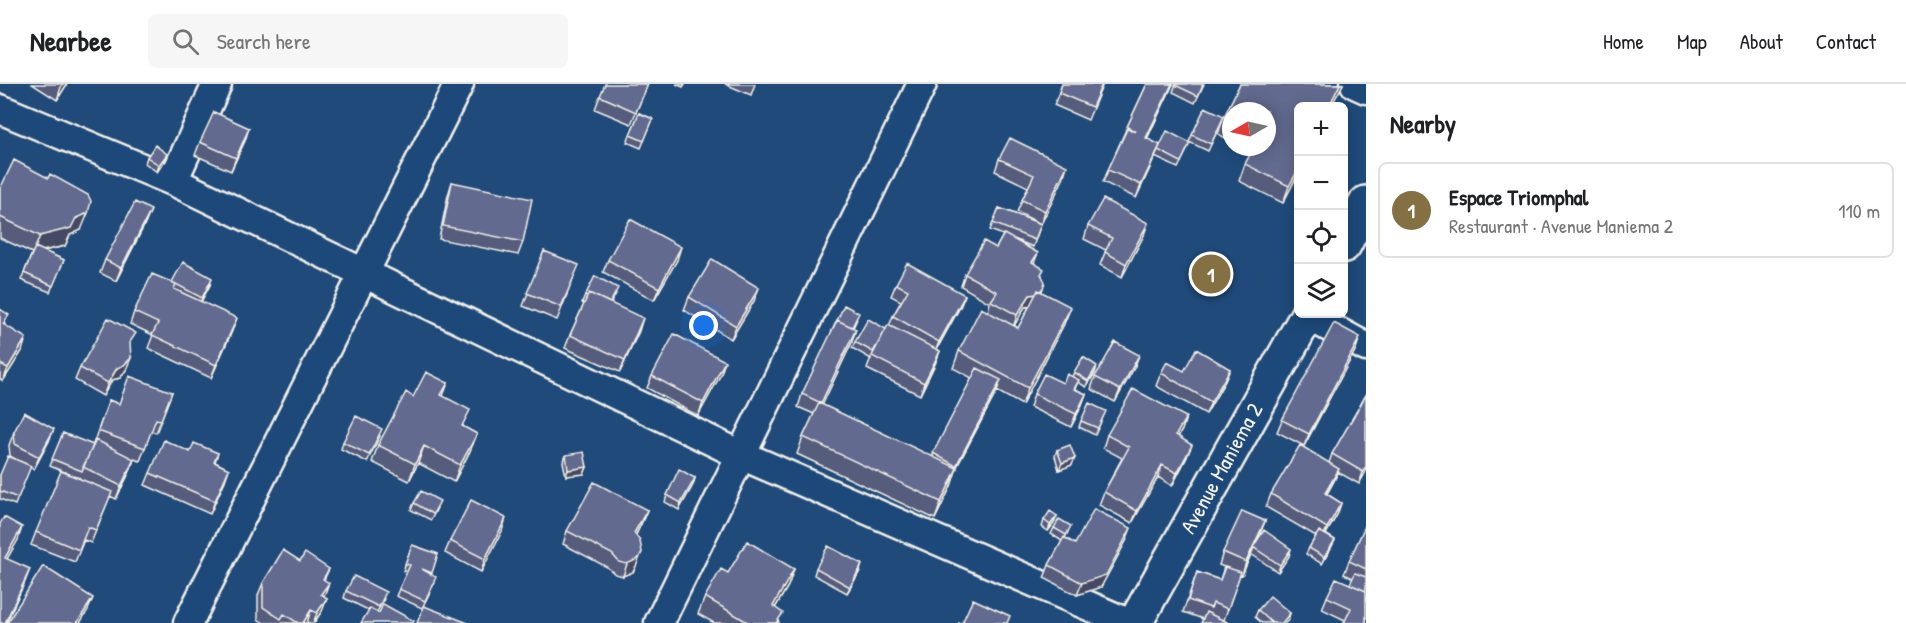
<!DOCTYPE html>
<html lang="en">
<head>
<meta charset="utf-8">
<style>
  body { margin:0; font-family:"Patrick Hand",sans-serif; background:#f6f6f6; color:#202124 }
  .controls { position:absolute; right:18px; top:18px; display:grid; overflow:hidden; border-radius:9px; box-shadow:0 3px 15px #0003 }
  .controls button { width:54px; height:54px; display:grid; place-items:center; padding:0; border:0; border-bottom:2px solid #e0e0e0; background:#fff; color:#202124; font:30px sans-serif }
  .compass { position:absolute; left:1222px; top:18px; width:54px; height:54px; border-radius:50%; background:#fff; box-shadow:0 3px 15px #0003; rotate:261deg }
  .you { position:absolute; left:704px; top:242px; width:21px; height:21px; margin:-15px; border:4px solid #fff; border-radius:50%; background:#1a73e8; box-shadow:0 0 0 9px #1a73e833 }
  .badge { display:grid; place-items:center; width:39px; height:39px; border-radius:50%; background:#847042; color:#fff; font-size:20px; font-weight:700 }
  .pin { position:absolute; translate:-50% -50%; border:3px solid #fff; box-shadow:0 2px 6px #0006 }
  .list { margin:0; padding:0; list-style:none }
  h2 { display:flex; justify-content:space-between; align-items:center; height:78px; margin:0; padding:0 24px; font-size:26px }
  h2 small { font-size:20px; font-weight:400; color:#757577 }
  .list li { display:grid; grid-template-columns:39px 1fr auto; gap:18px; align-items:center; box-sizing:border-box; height:96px; margin:0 12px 12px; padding:0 12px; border:2px solid #e0e0e0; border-radius:9px }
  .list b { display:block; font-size:22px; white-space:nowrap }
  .list p { margin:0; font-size:20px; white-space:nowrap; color:#757577 }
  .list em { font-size:20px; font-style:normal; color:#757577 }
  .icon { flex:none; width:33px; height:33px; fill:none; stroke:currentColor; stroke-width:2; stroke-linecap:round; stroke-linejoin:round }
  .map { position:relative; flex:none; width:1366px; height:539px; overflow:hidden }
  header { display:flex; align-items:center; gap:36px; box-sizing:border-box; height:84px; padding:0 30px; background:#fff; border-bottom:2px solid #e0e0e0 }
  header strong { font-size:28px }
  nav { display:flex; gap:33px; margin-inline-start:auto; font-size:21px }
  .search { width:420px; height:54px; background:#f6f6f6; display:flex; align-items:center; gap:15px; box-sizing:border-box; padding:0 21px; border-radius:9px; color:#757577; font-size:22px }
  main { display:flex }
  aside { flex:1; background:#fff }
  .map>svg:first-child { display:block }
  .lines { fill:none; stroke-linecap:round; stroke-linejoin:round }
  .street-casing { stroke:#f4f1e8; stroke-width:33 }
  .secondary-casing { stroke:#f4f1e8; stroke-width:38 }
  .street { stroke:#1f4a7a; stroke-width:28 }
  .secondary { stroke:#1f4a7a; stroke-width:33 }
  .wall { fill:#545b7b; stroke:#f4f1e8; stroke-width:1.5; fill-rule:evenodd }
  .shaded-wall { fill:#454a64; stroke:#f4f1e8; stroke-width:1.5 }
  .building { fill:#626a8f; stroke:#f4f1e8; stroke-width:1.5 }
  .labels { text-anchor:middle; stroke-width:4.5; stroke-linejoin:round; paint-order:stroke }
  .street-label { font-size:22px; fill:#f4f1e8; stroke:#1f4a7a }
</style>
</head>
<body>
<header>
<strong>Nearbee</strong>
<div class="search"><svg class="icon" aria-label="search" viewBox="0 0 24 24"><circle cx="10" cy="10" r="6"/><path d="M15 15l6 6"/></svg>Search here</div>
<nav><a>Home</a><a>Map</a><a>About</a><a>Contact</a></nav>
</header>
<main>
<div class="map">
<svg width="1366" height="539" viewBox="0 0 1366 539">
  <rect width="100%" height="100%" fill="#1f4a7a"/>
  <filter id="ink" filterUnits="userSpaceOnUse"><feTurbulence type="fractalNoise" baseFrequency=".0167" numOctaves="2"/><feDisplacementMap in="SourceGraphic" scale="12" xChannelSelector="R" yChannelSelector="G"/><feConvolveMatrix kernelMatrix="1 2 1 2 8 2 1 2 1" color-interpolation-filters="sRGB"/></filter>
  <g filter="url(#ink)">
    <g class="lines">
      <g class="street-casing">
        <path id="street" d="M1355 0 1366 5
          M0 25 173 97 741 371 922 0
          M173 97 217 0
          M1307 231 1366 263
          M188 539 459 0
          M659 539 741 371 1128 539"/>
      </g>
      <g class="secondary-casing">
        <path id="secondary" d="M1344 161 1366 119
          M1135 539 1308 230"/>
      </g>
      <use href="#street" class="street"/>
      <use href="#secondary" class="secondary"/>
    </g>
    <path class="wall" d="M32 0H67L57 16Z
      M648 0 631 40 595 25 600 12Z
      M676 0H685L683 3Z
      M725 0H755L751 11Z
      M1062 0H1103L1088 36 1054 21Z
      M1147 0H1173L1147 55 1160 61 1187 66 1178 84 1155 73 1136 114 1103 98 1127 43Z
      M1176 0H1204L1195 19 1173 8Z
      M1240 0H1343L1331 22H1299V88L1283 119 1239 97 1245 80 1252 67 1243 63H1267V27H1231V57L1218 50 1224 33Z
      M639 29 653 35 641 64 627 58Z
      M1221 39 1208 67 1189 58 1192 51Z
      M249 44 231 87 195 71 200 58Z
      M147 73 165 76 157 88 145 79Z
      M999 75 1063 95 1041 140 1017 128 1028 103 995 87Z
      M452 98 523 158 518 171 439 155 448 111Z
      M0 105 81 146 70 151 65 162 43 167 64 176 50 208 21 196 32 169 0 154Z
      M999 124 1041 140 1033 163 1014 155 1038 169 1034 179 1042 191V208L1064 240 1022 321 997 307 956 384 951 402 935 435 797 370 803 353 814 330 798 323 802 310 857 235 853 244 852 258 822 321 932 373 972 294 953 284 959 267 988 227 990 219 961 202 965 190 996 164 1003 151 990 146ZM1025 223H1029L1018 244 1014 241Z
      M146 138 116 197 100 189 105 176Z
      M1088 142 1144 151 1122 193 1100 181 1106 166 1084 155Z
      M544 167 574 193 557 236 523 222Z
      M608 176H677L654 216 603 188Z
      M172 198 210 201 201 218 232 247 211 294 148 264 153 251 130 240 134 228Z
      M896 200 965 211 960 223 937 265 940 267 935 280 920 311 867 285 871 273V275L852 264 855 258 886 245 889 242 893 232 901 217 891 212Z
      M616 210 611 219 639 247 620 288 565 264 570 251 584 220 582 219 585 212Z
      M689 213 754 217 731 255 684 226Z
      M0 225 5 241 22 267 3 297 0 295Z
      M130 263 126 286 120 294 112 296 103 312 75 296 80 284Z
      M1356 265 1304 362 1277 348 1282 336Z
      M1139 271 1134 284 1115 318 1091 305 1095 293Z
      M1230 285 1225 297 1206 330 1156 302 1161 289Z
      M1074 288 1095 289 1086 303 1078 298 1075 305 1086 310 1081 323 1071 343 1030 323 1034 310 1063 299 1072 293Z
      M721 290 698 332 647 304 652 292Z
      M448 299 443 312 464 343 477 350 470 367 454 398 418 379 409 397 372 378 378 361 413 313Z
      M172 308 156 349 151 347 140 377 134 375 130 387 116 415 110 412 91 459 84 456 75 478 31 461 36 448 79 394 80 393 79 394 50 382 63 349 89 371 95 360H93L109 316 119 320Z
      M1366 311V387L1359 400 1338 388 1334 397 1327 410 1341 419 1337 431 1326 450 1335 456 1332 462 1322 480 1306 470 1309 464 1316 452 1266 423 1271 410 1329 379 1332 370Z
      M1103 333 1095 351 1079 343 1081 337Z
      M1186 333 1182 346 1178 353 1187 373 1172 402 1158 393 1132 439 1099 421 1104 408 1122 374 1103 364 1107 351Z
      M14 348 49 357 34 385 30 383 15 421 0 415V391L19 377 10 372 9 361Z
      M380 352 367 378 341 365 343 358Z
      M1057 366 1072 381 1059 386 1055 372Z
      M190 368 218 369 215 378 229 385 210 430 145 401 150 389Z
      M566 371 587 383 584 390 566 392 563 378Z
      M695 394 693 401 679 426 665 418 667 411Z
      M414 419 437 424 431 436 411 426Z
      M647 426 642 438 636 451 637 480 633 488 623 492 615 490 607 483 563 460 567 447Z
      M1057 432 1054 439 1048 447 1042 443 1044 436Z
      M1265 437 1256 459 1289 472 1278 488 1251 470 1242 491 1240 490 1224 536 1203 535 1183 528 1197 488 1220 496 1224 483 1219 481 1223 468Z
      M1366 441V539L1345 536 1322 525 1327 513 1350 500 1353 494 1344 490 1349 477Z
      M1054 444 1068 448 1065 454 1075 460 1126 457 1101 503 1077 511 1044 494 1049 481 1062 457 1051 450Z
      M502 447 481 488 445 469 450 457Z
      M412 461 438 470 431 490 434 500 422 524 396 512 407 488 403 487Z
      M300 477 329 485 324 496V512L327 514 322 527 314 539H264L258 535V511L263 499Z
      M816 484 860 487 847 509 814 491Z
      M794 485 788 502 775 524 779 539H714L698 530 705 513 728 489Z
      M346 507 384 515 377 528 368 526 344 514Z
      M1258 526 1290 529 1288 536 1285 539H1262L1255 533Z"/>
    <path class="shaded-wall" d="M63 0H67L57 16 61 3Z
      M1172 0H1173L1141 67 1146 54Z
      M1340 0H1343L1331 22H1329Z
      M249 44 245 57 231 87 236 74Z
      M1160 61 1155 73 1136 114 1141 101Z
      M167 70 165 76 157 88 159 81Z
      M1067 82 1063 95 1041 140 1045 127Z
      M1299 84V88L1283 119 1289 102Z
      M151 126 146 138 116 197 121 184Z
      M88 129 81 146 70 151 65 162 33 169 40 152Z
      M1148 139 1144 151 1122 193 1126 180Z
      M681 163 677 176 654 216 659 204Z
      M212 194 210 201 199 221 202 214Z
      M759 204 754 217 731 255 736 242Z
      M1043 204 1039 216 1033 222 1025 223 1013 244 1017 231 1030 211Z
      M965 211 960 223 934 270 939 258Z
      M1071 223 1064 240 1022 321 1028 304Z
      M237 234 232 247 211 294 216 281Z
      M643 234 639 247 620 288 625 276Z
      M856 245 852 258 817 332 821 319Z
      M1360 253 1356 265 1304 362 1309 350Z
      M26 254 22 267 3 297 8 284Z
      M940 267 935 280 920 311 924 299Z
      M1139 271 1134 284 1115 318 1120 306Z
      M131 274 126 286 120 294 112 296 103 312 108 299 117 284Z
      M725 277 721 290 698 332 703 319Z
      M1097 282 1095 289 1086 303 1088 297Z
      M1230 285 1225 297 1206 330 1211 318Z
      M1001 296 996 309 951 394 956 382Z
      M1086 310 1081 323 1071 343 1076 330Z
      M1186 333 1182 346 1171 364 1176 351Z
      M54 345 49 357 34 385 39 373Z
      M477 350 470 367 454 398 460 381Z
      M1192 361 1187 373 1172 402 1177 389Z
      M424 362 418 379 409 397 415 380Z
      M1075 374 1072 381 1059 386 1062 379Z
      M134 375 130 387 116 415 121 402Z
      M1162 381 1158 393 1132 439 1137 427Z
      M587 383 584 390 566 392 568 386Z
      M1366 383V387L1359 400 1363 388Z
      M957 384 951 402 935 435 941 418Z
      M229 385 225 397 210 430 215 417Z
      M1339 385 1334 397 1320 421 1325 409Z
      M695 394 693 401 679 426 681 419Z
      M1341 419 1337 431 1322 456 1327 444Z
      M647 426 642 438 630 462 634 449Z
      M1057 432 1054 439 1048 447 1050 441Z
      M506 434 502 447 481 488 485 475Z
      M1265 437 1260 450 1242 491 1246 478Z
      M22 443 18 456 0 487 5 474Z
      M1131 444 1126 457 1101 503 1077 511 1082 499Z
      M1335 456 1332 462 1322 480 1324 473Z
      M1291 465 1289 472 1278 488 1280 481Z
      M642 468 637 480 633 488 623 492 627 480Z
      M862 480 860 487 847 509 850 503Z
      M30 485 25 498 6 539H5Z
      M794 485 788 502 766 539 773 522Z
      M329 499 324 512 321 510Z
      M93 514 88 526 80 539H77Z
      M327 514 322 527 313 539 317 529Z
      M311 526 307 539H303Z
      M1290 529 1288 536 1285 539H1282Z"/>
    <path class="building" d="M605 0H648L636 28 600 12Z
      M1062 0H1102L1092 23 1059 9Z
      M1147 0H1172L1146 54 1160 61 1141 101 1108 86 1127 45 1136 48 1127 43Z
      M1176 0H1203L1198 12 1175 1Z
      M1240 0H1340L1329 22H1299V84L1289 102 1245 80 1254 63H1267V27H1231V37L1224 33Z
      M1205 23 1224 32 1211 60 1192 51Z
      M214 28 249 44 236 74 200 58Z
      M639 29 653 35 644 57 630 51Z
      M1167 47 1190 59 1181 78 1158 66Z
      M1010 54 1067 82 1045 127 1022 116 1034 91 999 75Z
      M155 61 167 70 159 81 147 73Z
      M14 76 48 94 50 90 88 111 91 117 88 129 76 134 71 144 40 152 0 133V105Z
      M452 98 532 115 523 158 443 142Z
      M1103 115 1148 139 1126 180 1105 168 1112 154 1088 142Z
      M135 118 151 126 121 184 105 176Z
      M999 124 1041 140 1035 156 993 139Z
      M630 135 681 163 659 204 608 176Z
      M1004 150 1038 169 1032 178 1044 185 1041 190 1045 198 1043 204 1040 207 1038 206 1036 210 1030 211 1017 231 991 217 997 208 965 190 984 157 996 164Z
      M35 163 64 176 53 202 24 189Z
      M544 167 579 181 561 223 527 209Z
      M712 175 759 204 736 242 689 213Z
      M183 178 212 194 202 214 172 198Z
      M907 179 965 211 939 258 893 232 908 206 896 200Z
      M152 190 176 200 174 205 237 234 216 281 152 251 158 239 134 228Z
      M595 192 618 204 610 219 589 209 587 213 585 212Z
      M1038 206 1071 223 1028 304 959 267 981 224 1018 244Z
      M589 209 643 234 625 276 570 251Z
      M844 221 859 229 852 243 837 236 836 239Z
      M0 225 9 231 3 240 26 254 8 284 0 280Z
      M108 234 136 249 130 258 131 274 124 281 117 284 108 299 80 284Z
      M868 235 886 245 873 268 855 258Z
      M837 236 856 245 821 319 802 310Z
      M1334 239 1360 253 1309 350 1282 336Z
      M888 241 940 267 924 299 872 272Z
      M674 250 725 277 703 319 652 292Z
      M1115 258 1139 271 1120 306 1095 293Z
      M1196 265 1230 285 1211 318 1161 289 1167 278 1184 287Z
      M1083 273 1097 282 1088 297 1074 288Z
      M977 284 1001 296 956 382 933 369Z
      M426 288 448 299 441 311 470 326 462 342 477 350 460 381 424 362 415 380 378 361 406 308 413 313Z
      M1044 290 1063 299 1067 290 1079 296 1074 305 1086 310 1076 330 1034 310Z
      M129 292 172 308 161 336 156 335 145 364 98 347 109 316 119 320Z
      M1133 305 1186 333 1176 351 1192 361 1177 389 1162 381 1137 427 1104 408 1129 363 1107 351Z
      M1366 311V383L1363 388 1332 370Z
      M819 319 957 384 941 418 803 353Z
      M1089 319 1106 327 1098 344 1081 337Z
      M24 328 54 345 39 373 15 360 14 348Z
      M356 332 382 345 369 371 343 358Z
      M63 349 93 361 82 387 52 375Z
      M96 356 134 375 121 402 83 383Z
      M164 356 190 368 194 359 218 369 214 378 229 385 215 417 150 389Z
      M1070 361 1075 374 1062 379 1057 366Z
      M1300 361 1339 385 1325 409 1341 419 1327 444 1271 410Z
      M584 368 587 383 568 386 566 371Z
      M8 372 31 382 18 414 0 407V391Z
      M679 385 695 394 681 419 667 411Z
      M61 387 112 408 96 446 88 443 79 466 36 448Z
      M594 398 647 426 634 449 640 457 642 468 638 475 627 480 619 478 612 470 567 447Z
      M421 407 440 417 433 430 414 419Z
      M471 416 506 434 485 475 450 457Z
      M1094 425 1131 444 1106 491 1082 499 1049 481 1064 453 1075 460Z
      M1050 427 1057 432 1050 441 1044 436Z
      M1242 427 1265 437 1246 478 1223 468Z
      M4 433 22 443 5 474 30 485 5 539H0V440Z
      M1059 435 1071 442 1066 451 1054 444Z
      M1366 440V485L1349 477Z
      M1264 446 1291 465 1280 481 1253 463Z
      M1319 447 1335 456 1324 473 1309 464Z
      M747 457 794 485 773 522 783 529 776 539H749L705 513 721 485 728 489Z
      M412 461 438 470 432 489 422 485 436 493 425 517 399 505 410 481 405 480Z
      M828 462 862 480 850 503 816 484Z
      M283 466 300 477 305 469 329 485 323 495 329 499 321 510 327 514 317 529 311 526 303 539H298L284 530 281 535 263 523V499Z
      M43 482 93 514 77 539H7Z
      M1225 483 1241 488 1228 525 1213 519 1211 524 1188 516 1197 488 1220 496Z
      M1355 489 1366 493V507L1350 500Z
      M354 492 386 508 379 523 346 507Z
      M1336 494 1366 507V539H1344L1351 524 1327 513Z
      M1270 512 1290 529 1282 539H1272L1258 526Z
      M973 515 1010 532 1007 539H958H962Z
      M383 520 414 537 413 539H361L370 524 379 529Z
      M424 522 468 539H417Z
      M1206 528 1229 539H1201Z"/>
  </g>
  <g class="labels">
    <g class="street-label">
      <text transform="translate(1221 384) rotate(-61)" y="8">Avenue Maniema 2</text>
    </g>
  </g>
</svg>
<div class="controls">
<button>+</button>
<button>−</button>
<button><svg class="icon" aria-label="locate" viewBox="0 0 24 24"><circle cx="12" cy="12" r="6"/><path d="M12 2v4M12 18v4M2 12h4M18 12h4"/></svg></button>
<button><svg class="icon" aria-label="layers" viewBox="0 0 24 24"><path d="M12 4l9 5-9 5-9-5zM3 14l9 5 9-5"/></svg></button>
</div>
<svg class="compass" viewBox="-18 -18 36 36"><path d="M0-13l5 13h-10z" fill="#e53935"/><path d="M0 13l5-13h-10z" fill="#757577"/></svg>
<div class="you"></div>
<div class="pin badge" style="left:1211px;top:190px">1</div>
</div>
<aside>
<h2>Nearby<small></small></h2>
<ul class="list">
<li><span class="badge">1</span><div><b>Espace Triomphal</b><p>Restaurant · Avenue Maniema 2</p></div><em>110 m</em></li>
</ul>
</aside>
</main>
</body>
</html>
